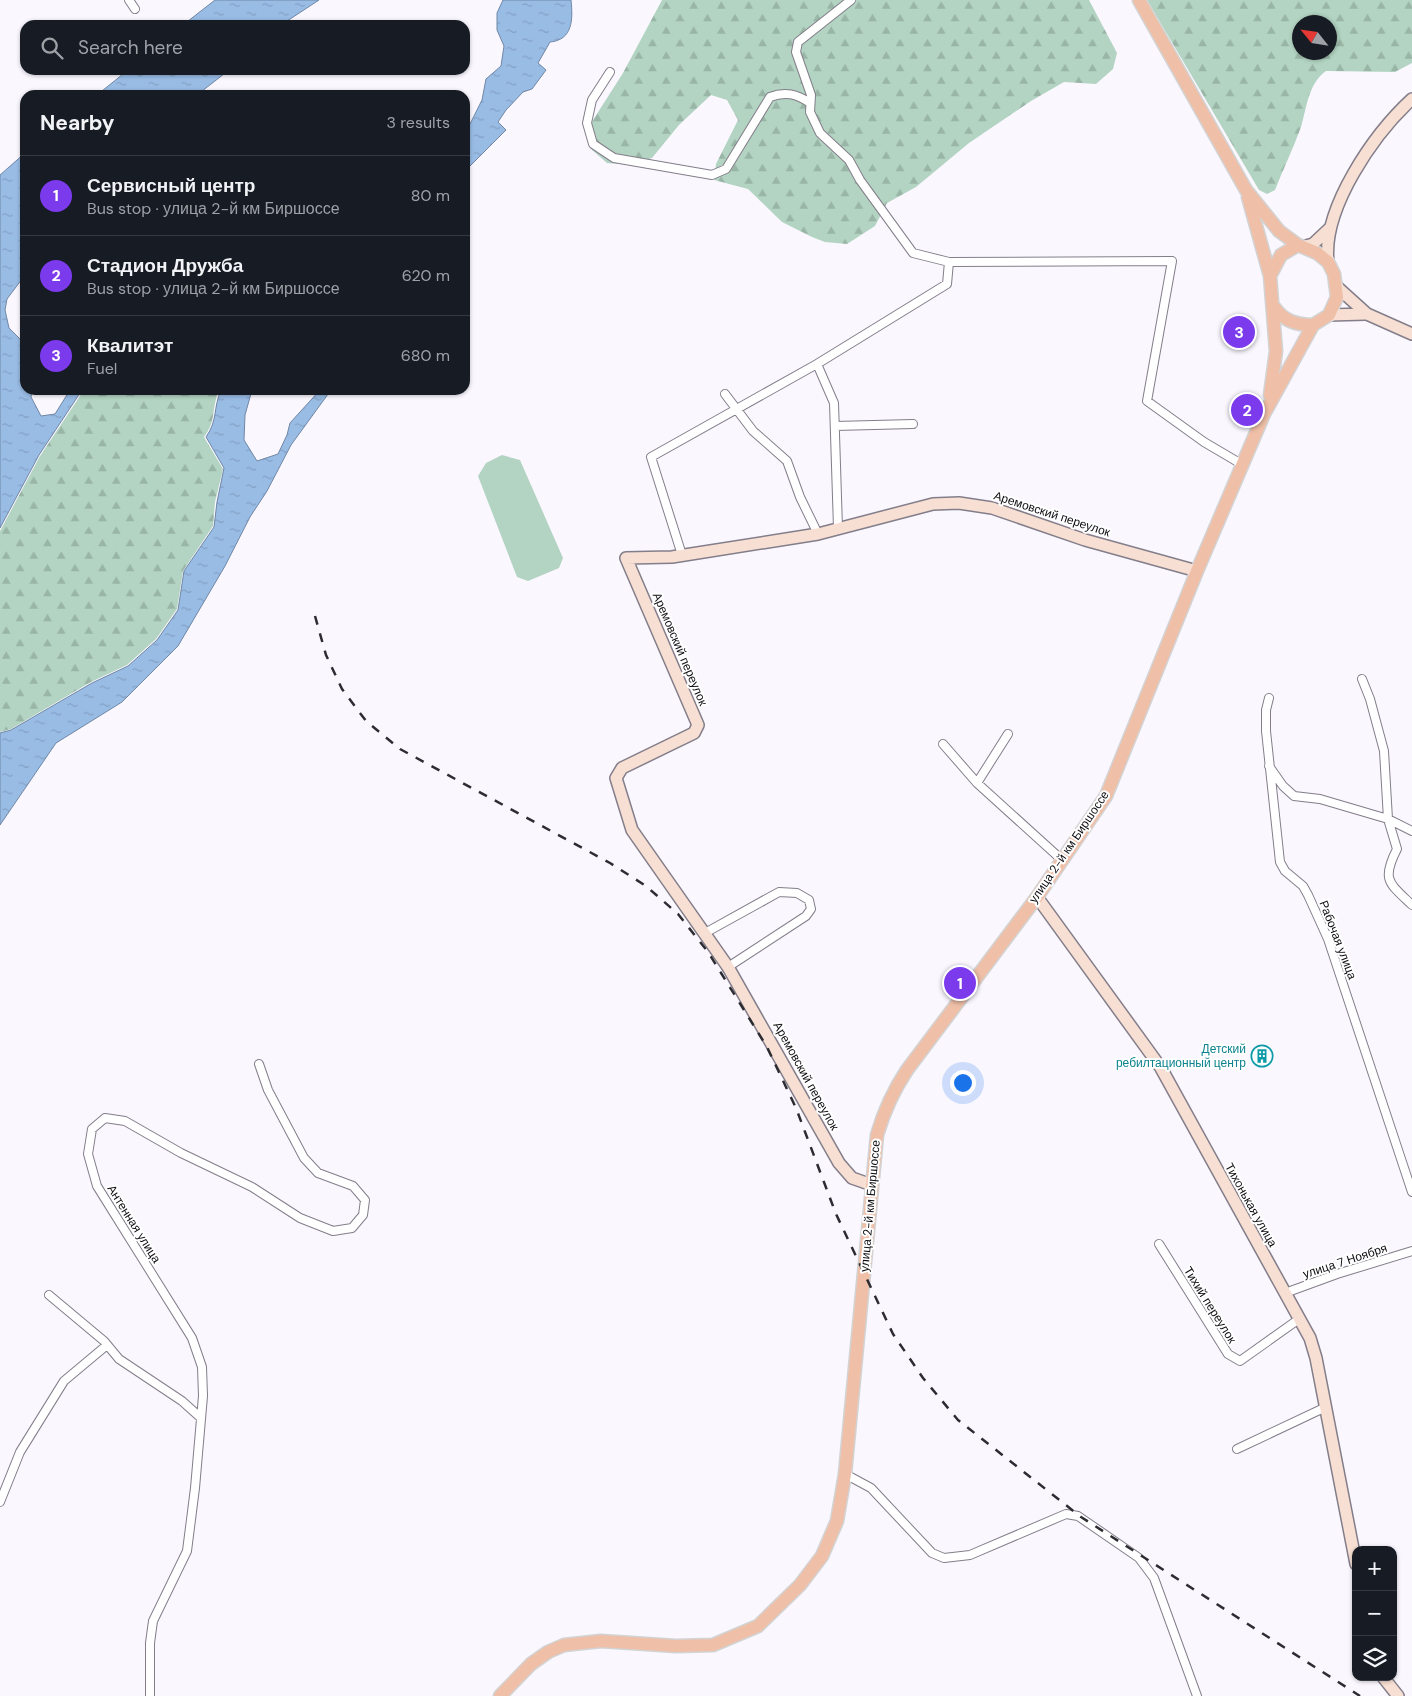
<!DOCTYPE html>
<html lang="en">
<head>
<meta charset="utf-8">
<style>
  body { margin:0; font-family:"DM Sans",sans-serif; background:#20242c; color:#f1f3f6 }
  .controls { position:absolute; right:15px; bottom:15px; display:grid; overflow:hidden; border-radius:10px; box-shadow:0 1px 4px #0004 }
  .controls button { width:45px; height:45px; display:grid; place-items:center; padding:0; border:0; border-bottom:1px solid #363941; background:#171b24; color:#f1f3f6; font:25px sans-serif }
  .compass { position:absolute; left:1292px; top:15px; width:45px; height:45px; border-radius:50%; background:#171b24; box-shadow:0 1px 4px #0004; rotate:300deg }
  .you { position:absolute; left:962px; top:1082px; width:18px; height:18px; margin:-12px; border:4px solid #fff; border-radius:50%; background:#1a73e8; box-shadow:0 0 0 8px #1a73e833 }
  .badge { display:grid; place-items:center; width:32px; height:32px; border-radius:50%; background:#7c3aed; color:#fff; font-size:16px; font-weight:700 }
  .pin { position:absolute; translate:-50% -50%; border:2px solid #fff; box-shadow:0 1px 5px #0006 }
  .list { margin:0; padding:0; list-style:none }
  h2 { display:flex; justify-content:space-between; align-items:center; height:65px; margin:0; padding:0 20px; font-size:21px }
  h2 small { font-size:16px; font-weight:400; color:#9ea1a6 }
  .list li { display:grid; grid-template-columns:32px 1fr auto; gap:15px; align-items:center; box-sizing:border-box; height:80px; padding:0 20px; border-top:1px solid #363941 }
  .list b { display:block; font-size:19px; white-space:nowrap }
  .list p { margin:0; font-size:16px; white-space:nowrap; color:#9ea1a6 }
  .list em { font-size:16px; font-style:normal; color:#9ea1a6 }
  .icon { flex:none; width:28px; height:28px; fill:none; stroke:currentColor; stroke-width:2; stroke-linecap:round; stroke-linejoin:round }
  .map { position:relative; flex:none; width:1412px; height:1696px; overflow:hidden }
  .search { position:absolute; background:#171b24; box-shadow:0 1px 4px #0004; left:20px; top:20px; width:450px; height:55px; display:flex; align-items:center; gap:12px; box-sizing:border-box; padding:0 18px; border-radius:15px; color:#9ea1a6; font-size:19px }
  .panel { position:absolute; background:#171b24; box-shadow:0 1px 4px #0004; left:20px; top:90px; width:450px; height:305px; border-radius:15px }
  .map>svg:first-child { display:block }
  .forest { fill:url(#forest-firs); fill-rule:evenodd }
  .pitch { fill:#b3d4c2 }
  .water { fill:url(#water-ripples); stroke:#6f87a5 }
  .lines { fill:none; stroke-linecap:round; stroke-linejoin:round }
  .street-casing { stroke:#837e8a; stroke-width:10 }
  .secondary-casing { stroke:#837e8a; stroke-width:14 }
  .primary-casing { stroke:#d3d3d4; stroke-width:15 }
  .street { stroke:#fff; stroke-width:8 }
  .secondary { stroke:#f7dfd3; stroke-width:11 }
  .primary { stroke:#efbfa7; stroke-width:12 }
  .rail { stroke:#2d2c30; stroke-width:2.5; stroke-dasharray:9 9; stroke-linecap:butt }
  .labels { text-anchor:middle; stroke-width:4; stroke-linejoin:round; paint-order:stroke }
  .street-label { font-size:12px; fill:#0d0c10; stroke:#fff }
  .culture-label { font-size:12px; fill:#0d838f; stroke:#fff; text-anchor:end }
</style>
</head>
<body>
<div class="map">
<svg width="1412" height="1696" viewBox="0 0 1412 1696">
  <defs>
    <pattern id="forest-firs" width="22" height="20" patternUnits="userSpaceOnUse" patternTransform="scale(1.25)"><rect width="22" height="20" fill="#b3d4c2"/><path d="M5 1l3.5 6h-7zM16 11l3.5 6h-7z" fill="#99b5a6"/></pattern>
    <pattern id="water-ripples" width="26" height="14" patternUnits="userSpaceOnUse" patternTransform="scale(1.25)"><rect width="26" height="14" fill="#99bce5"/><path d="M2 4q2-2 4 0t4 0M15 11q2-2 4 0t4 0" fill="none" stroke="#83a0c3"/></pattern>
  </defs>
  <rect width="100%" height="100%" fill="#faf7ff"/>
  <path class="forest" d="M662 0H1089L1117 53 1113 69 1096 84 1064 82 1031 101 969 143 916 187 887 203 875 226 847 244 825 242 812 237 782 222 748 189 714 180 716 164 738 120 727 100 711 95 679 125 652 158 631 165 607 163 592 150 586 137 593 120 623 73Z
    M1147 0H1412V63L1395 72 1326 71C1308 84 1307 107 1301 127 1293 149 1283 169 1275 190L1267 194 1259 190ZM1300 22H1330V52H1300Z
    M84 390H219C211 409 217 420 204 437L223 469 215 502 213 526 183 571 177 609 156 639 127 665 91 682 11 729 0 732V531L40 456Z"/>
  <path class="pitch" d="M502 455 520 460 563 558 559 568 528 581 517 577 478 476 486 463Z"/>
  <path class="water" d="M215 0H319L281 25H183Z
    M503 0H571C573 19 573 40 550 42L538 63 546 70 532 89 523 92 506 110 498 122 506 130 465 171V134L482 100 486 79 501 66 504 46 497 30V13Z
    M128 70H229L197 95H97Z
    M25 153V275L7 299 5 310 9 328 25 344V390H32L31 397 41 416 55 414 70 390H82L39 455 0 528V175Z
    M221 390H252L245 415 244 440 257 461 278 454 287 435 290 423 320 390H331L291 445 267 491 250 517 225 566 178 646 122 702 56 743 0 825V733L11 730 92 683 128 666 157 640 178 610 184 571 214 527 217 502 224 468 206 437C218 420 213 408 221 390Z"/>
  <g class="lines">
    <g class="street-casing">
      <path id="street" d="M129 0 135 9
        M851 0 798 42 796 52 811 95 810 112 820 133 849 160 860 180 913 253 949 262 1172 261 1147 401 1204 442 1243 465
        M610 72 592 100 587 123 593 144 614 158 712 175 726 169 770 97C785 91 797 94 810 103
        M817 364 834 403 838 528
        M725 394 753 431 787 461 800 497 818 534
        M835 426 913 424
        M682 555 651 457 817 364 947 284 949 262
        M1362 679 1370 699 1384 751 1388 819 1397 849C1381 880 1389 883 1412 905
        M1269 698 1266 710V731L1280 862 1285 871 1303 886 1308 895 1328 939 1412 1192
        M1008 734 977 783 1062 860
        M943 744 977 783
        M1269 766 1283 786 1294 796 1320 799 1388 819 1412 831
        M705 933 779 892 797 893 809 900 811 909 806 916 728 967
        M1159 1244 1228 1354 1240 1361 1299 1319
        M1285 1293 1337 1274 1412 1251
        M49 1295 104 1341 119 1359 182 1401 201 1418
        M1237 1449 1326 1407
        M845 1474 871 1488 932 1553 944 1558 970 1555 1066 1514 1078 1516 1139 1558 1154 1578 1197 1696
        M0 1502 20 1452 64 1381 107 1345
        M150 1696V1643L153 1621 187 1551 195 1488 203 1396 202 1367 192 1338 97 1186 88 1154 92 1129 105 1118 125 1121 181 1153 252 1187 300 1218 333 1231 352 1228 363 1215 365 1200 353 1186 318 1173 304 1158 268 1090 259 1064"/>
    </g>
    <g class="secondary-casing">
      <path id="secondary" d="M1306 246 1313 244 1330 228
        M1328 262C1322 208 1374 134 1412 99
        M1336 286 1367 314 1412 334
        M1329 315 1365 314
        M1037 897 1161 1068 1310 1338 1316 1358 1356 1564
        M872 1185 852 1178 839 1163 728 967 632 830 616 778 622 768 694 733 698 725 626 558 672 557 818 534 933 504 959 503 992 508 1085 540 1197 571
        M1383 1677 1398 1696"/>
    </g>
    <g class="primary-casing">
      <path id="primary" d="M1248 197 1270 276
        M1274 307C1284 321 1296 325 1313 325
        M1270 395 1276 351 1270 276 1281 255 1298 245
        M500 1696 531 1664 548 1652 564 1645 601 1641 676 1646 713 1645 758 1626 800 1585 822 1556 837 1521 845 1474 877 1135C884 1111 893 1091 907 1070L1037 897 1106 796 1197 571 1264 414 1313 325 1329 315 1337 297 1334 274 1328 262 1317 253 1298 245 1279 231 1246 190 1139 0"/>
    </g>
    <use href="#street" class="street"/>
    <use href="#secondary" class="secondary"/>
    <use href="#primary" class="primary"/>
    <path class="rail" d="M315 616 326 655 342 689 366 721 400 749 610 863 646 886 678 914 708 952 767 1047 796 1108 836 1214 893 1334 923 1378 958 1420 1081 1517 1360 1696"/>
  </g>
  <defs>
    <g id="building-ring" transform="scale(1.125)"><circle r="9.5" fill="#fff" stroke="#0f9aa8" stroke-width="1.5"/><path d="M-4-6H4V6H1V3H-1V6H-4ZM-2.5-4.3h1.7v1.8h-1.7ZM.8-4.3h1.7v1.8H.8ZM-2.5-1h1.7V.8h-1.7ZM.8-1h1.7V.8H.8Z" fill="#0f9aa8"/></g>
  </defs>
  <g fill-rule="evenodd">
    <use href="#building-ring" x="1262" y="1056"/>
  </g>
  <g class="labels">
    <g class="street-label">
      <text transform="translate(1052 514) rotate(18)" y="4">Аремовский переулок</text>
      <text transform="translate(680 649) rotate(67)" y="4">Аремовский переулок</text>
      <text transform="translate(1069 847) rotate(-56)" y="4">улица 2-й км Биршоссе</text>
      <text transform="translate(1338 940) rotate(69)" y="4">Рабочая улица</text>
      <text transform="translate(806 1076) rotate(61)" y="4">Аремовский переулок</text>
      <text transform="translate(1251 1205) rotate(61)" y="4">Тихонькая улица</text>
      <text transform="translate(870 1206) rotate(-85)" y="4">улица 2-й км Биршоссе</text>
      <text transform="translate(134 1224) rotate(58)" y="4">Антенная улица</text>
      <text transform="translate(1345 1261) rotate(-18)" y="4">улица 7 Ноября</text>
      <text transform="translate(1210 1305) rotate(58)" y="4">Тихий переулок</text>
    </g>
    <g class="culture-label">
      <text x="1246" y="1053">Детский<tspan x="1246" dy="14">ребилтационный центр</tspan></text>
    </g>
  </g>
</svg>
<div class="controls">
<button>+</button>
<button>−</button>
<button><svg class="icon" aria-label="layers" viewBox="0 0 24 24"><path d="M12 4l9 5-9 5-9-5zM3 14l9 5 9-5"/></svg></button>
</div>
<svg class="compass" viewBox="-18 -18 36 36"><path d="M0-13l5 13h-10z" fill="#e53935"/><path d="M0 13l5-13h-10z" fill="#9ea1a6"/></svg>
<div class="you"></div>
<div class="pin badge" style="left:960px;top:983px">1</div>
<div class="pin badge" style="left:1247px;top:410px">2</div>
<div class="pin badge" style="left:1239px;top:332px">3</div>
<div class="search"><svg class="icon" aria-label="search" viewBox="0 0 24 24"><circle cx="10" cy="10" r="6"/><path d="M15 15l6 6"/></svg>Search here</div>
<section class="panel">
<h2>Nearby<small>3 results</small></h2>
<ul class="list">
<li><span class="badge">1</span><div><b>Сервисный центр</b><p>Bus stop · улица 2-й км Биршоссе</p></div><em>80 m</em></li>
<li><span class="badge">2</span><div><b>Стадион Дружба</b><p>Bus stop · улица 2-й км Биршоссе</p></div><em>620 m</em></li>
<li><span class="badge">3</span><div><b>Квалитэт</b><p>Fuel</p></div><em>680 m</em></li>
</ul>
</section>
</div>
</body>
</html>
